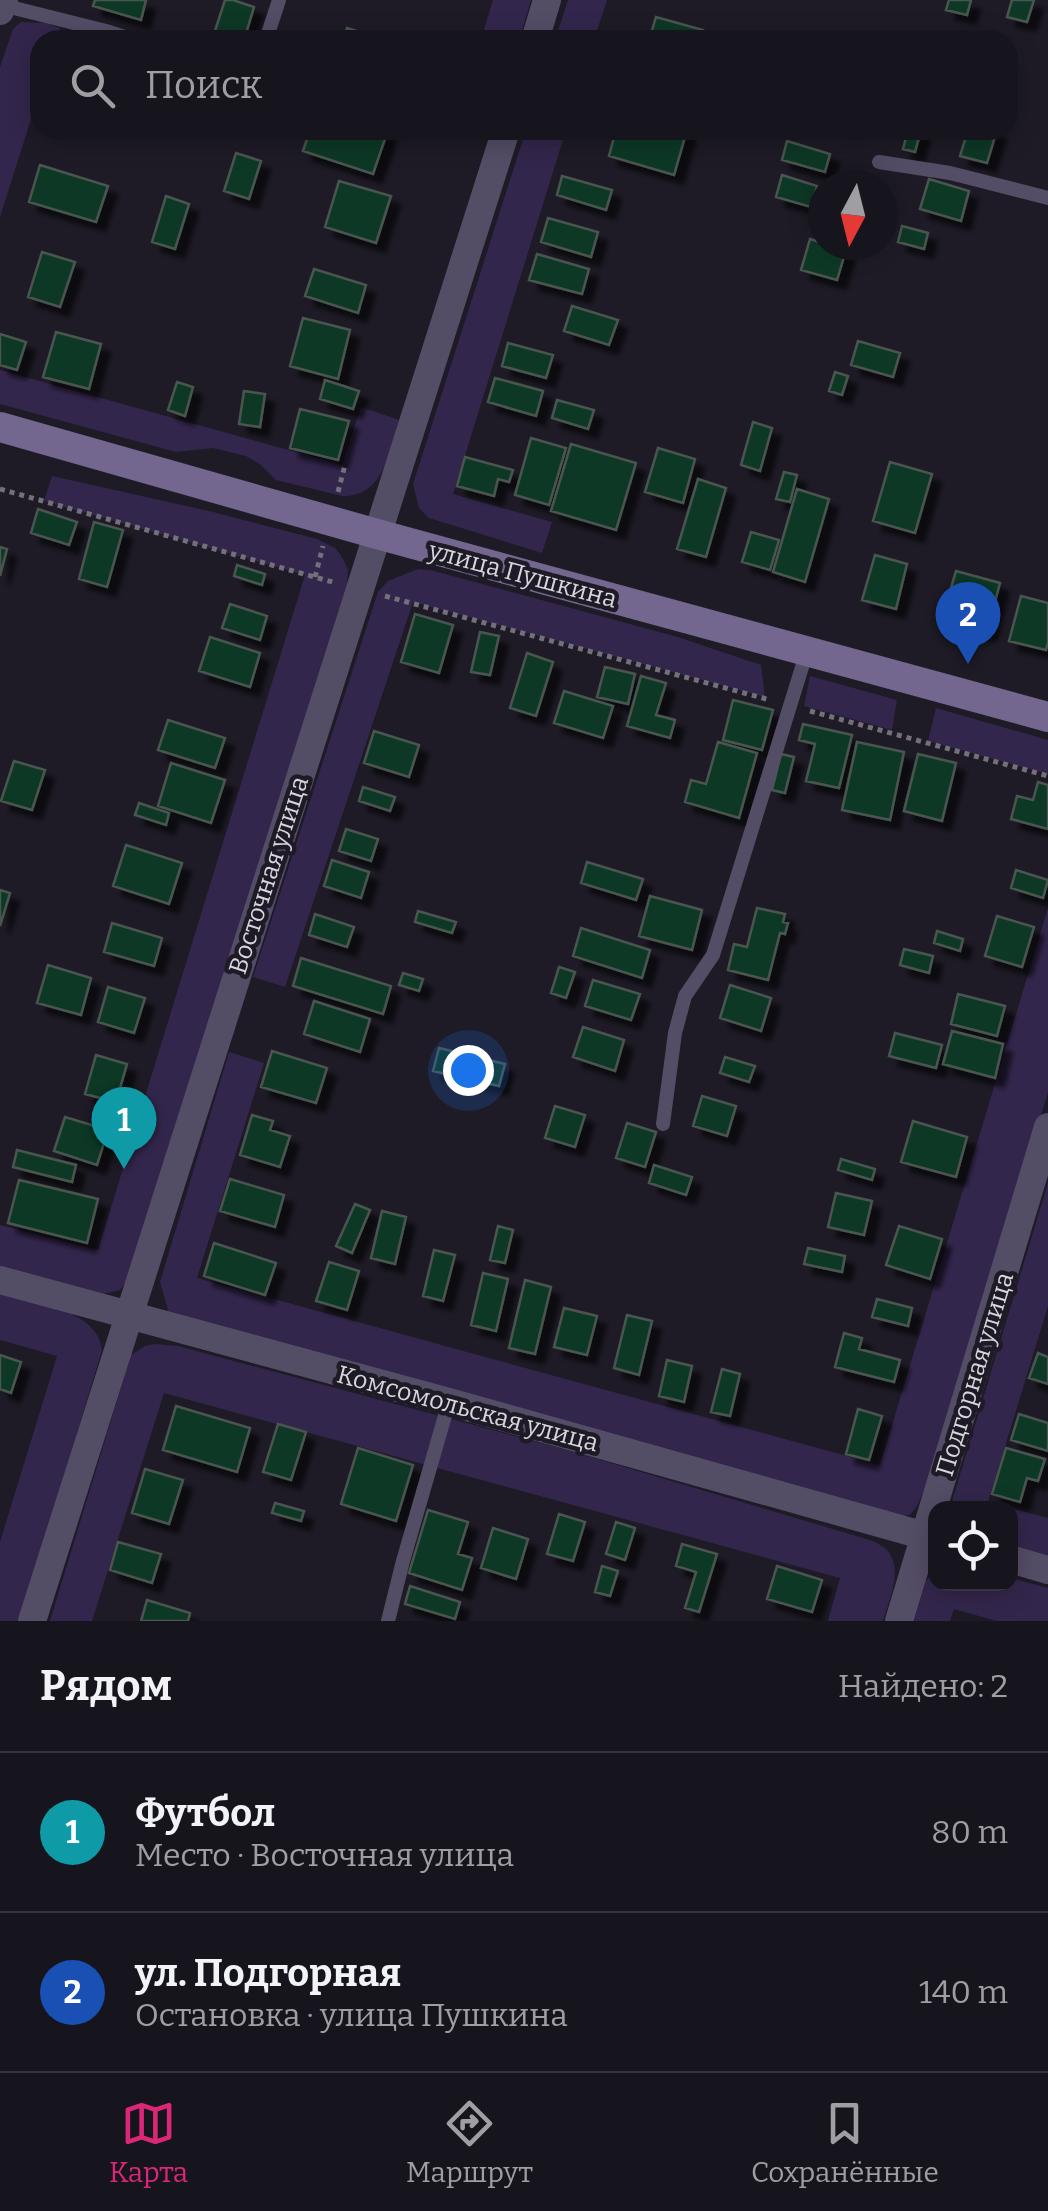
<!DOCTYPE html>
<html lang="ru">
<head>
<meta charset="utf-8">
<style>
  body { margin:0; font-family:Bitter,serif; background:#232129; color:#f1f3f6 }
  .controls { position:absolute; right:30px; bottom:30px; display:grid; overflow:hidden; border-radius:20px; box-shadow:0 5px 25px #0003 }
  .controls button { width:90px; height:90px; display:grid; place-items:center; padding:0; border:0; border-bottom:2px solid #35333b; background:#16141c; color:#f1f3f6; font:50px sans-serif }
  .compass { position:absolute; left:808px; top:170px; width:90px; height:90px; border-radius:50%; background:#16141c; box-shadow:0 5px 25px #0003; rotate:187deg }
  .you { position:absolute; left:468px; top:1070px; width:35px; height:35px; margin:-25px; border:8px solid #fff; border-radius:50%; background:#1a73e8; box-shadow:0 0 0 15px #1a73e833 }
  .badge { display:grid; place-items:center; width:65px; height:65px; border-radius:50%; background:#db2777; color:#fff; font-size:32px; font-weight:700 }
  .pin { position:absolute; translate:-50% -82px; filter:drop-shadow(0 2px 5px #0008) }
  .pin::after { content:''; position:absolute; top:52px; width:35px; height:30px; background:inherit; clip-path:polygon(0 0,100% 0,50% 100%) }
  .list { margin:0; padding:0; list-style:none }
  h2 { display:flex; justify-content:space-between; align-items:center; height:130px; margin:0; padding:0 40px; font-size:42px }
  h2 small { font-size:32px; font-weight:400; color:#9e9ea3 }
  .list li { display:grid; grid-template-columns:65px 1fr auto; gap:30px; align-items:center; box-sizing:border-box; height:160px; padding:0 40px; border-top:2px solid #35333b }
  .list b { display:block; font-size:38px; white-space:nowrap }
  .list p { margin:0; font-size:32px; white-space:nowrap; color:#9e9ea3 }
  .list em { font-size:32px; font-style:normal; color:#9e9ea3 }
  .icon { flex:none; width:55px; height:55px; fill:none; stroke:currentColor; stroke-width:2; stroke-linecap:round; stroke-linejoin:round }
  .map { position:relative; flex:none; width:1048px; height:1621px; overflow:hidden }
  .search { position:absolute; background:#16141c; box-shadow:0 5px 25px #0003; left:30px; right:30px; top:30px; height:110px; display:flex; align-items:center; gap:25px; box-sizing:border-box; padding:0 35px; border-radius:30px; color:#9e9ea3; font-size:38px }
  .sheet { height:450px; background:#16141c }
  nav { display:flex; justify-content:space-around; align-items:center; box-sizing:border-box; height:140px; border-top:2px solid #35333b; background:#16141c; font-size:28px; color:#9e9ea3 }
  nav a { display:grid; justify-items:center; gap:5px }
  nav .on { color:#db2777 }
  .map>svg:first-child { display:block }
  .green { fill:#33264c }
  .building { fill:#113726; stroke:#49564f; stroke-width:2.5; filter:url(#shadow) }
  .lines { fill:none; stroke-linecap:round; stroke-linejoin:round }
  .path { stroke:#73707a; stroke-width:5; stroke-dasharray:5 5; stroke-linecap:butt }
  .lane { stroke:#544d66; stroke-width:14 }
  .street { stroke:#544d66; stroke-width:28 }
  .secondary { stroke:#73678f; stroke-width:30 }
  .labels { text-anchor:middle; stroke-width:9; stroke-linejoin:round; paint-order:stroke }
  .street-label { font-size:25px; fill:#d7d5dd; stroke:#1e1b26 }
</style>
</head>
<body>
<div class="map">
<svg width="1048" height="1621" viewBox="0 0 1048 1621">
  <defs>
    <filter id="shadow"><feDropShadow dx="9" dy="9" stdDeviation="2.5" flood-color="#0009"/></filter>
  </defs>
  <rect width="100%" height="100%" fill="#1e1b26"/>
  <path class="green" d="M493 0H531L519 40H506L483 33Z
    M568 0H607L594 40H555Z
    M21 22 46 23 60 28 56 40H40V91L0 217V67L13 29Z
    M526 130H566L453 494 552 522 542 553 429 518 419 508 413 484Z
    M0 370 342 465 361 407 399 420C389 452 384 497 342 496L276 480 261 465 246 456 213 448 176 452 0 404Z
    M52 476 213 512 317 539 335 548 340 554 348 569 347 584 128 1279 120 1290 99 1295 0 1271V1225L98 1250 305 575 44 501Z
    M418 569 430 570 678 637 761 665 765 697 413 602 285 987 253 977 378 592 388 581Z
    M810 676 897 700 892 730 804 706Z
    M936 708 1048 740V774L928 741Z
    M1048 908V1092L956 1402 924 1491 917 1506 910 1515 899 1516 169 1313 160 1282 229 1052 264 1063 197 1278 880 1465Z
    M1048 1183V1306L988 1502 1048 1518V1562L1011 1552 1010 1508H950Z
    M0 1294C33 1303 98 1309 102 1350L20 1621H0V1542L57 1356 0 1340Z
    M155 1344 178 1346 574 1452 873 1541C878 1544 883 1546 887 1550 904 1570 889 1600 883 1621H828L840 1578 164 1393 92 1621H50L131 1355 145 1346Z
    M935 1570 936 1584H1010L1011 1578 1048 1588V1621H997L954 1609 950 1621H914L926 1581Z"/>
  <path class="building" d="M95 0H146L141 20 93 6Z
    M225 0H233L254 7 244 40H212Z
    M949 0H971L967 15 946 10Z
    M1012 0H1034L1027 22 1007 17Z
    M656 17 703 30 700 40H649Z
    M347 28 385 40H343Z
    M310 130H388L373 174 303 151Z
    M616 130H687L674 175 609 156Z
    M908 130H921L915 152 903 149Z
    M968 130H997L987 163 960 156Z
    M787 141 830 154 825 172 782 160Z
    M236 153 261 161 249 199 224 191Z
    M40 165 108 186 96 222 29 202Z
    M782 175 817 186 811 207 776 197Z
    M562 176 612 190 606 210 557 195Z
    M929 179 969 191 961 221 920 209Z
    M339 181 391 196 376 243 325 227Z
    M166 196 189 204 175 249 152 242Z
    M548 218 598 232 591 257 541 242Z
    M902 226 928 233 924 249 898 242Z
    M810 239 823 243V245L846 250 837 280 801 270Z
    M42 252 75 262 60 307 28 297Z
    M537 254 589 269 582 294 529 280Z
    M314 269 366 285 358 313 305 296Z
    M572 306 618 320 609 345 564 331Z
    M303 318 350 330 338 379 290 366Z
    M56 332 101 344 89 389 43 377Z
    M0 334 26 342 17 370 0 365Z
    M858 341 900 353 893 377 851 365Z
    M508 343 553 355 546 378 502 366Z
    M835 372 848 376 842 395 829 391Z
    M495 378 543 391 536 416 488 402Z
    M325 380 359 391 353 409 320 399Z
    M177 382 193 387 185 416 168 410Z
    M244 391 265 394 260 427 239 424Z
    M557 400 594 410 588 429 552 418Z
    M300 409 349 421 338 460 290 448Z
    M753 422 772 428 760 471 741 465Z
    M531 438 566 448 549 505 515 495Z
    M571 444 636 463 616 530 551 511Z
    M658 448 695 459 683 503 645 492Z
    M465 457 513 470 509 482 498 479 494 496 457 486Z
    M890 462 932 474 915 533 873 521Z
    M784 472 797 475 790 502 776 499Z
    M698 479 726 488 706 557 677 549Z
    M797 489 829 499 805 582 773 572Z
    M38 509 77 522 69 545 31 533Z
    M94 522 123 530 107 587 79 579Z
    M751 532 779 540 770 570 742 562Z
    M0 547 7 549 0 576Z
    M875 555 907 564 896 609 862 600Z
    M237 565 265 574 262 585 234 576Z
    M956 571 1000 583 987 632 953 622 962 591 951 588Z
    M1021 596 1048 603V642L1046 650 1009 641Z
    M230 604 267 616 260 640 222 628Z
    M415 614 453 625 439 673 401 662Z
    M480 632 499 636 490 675 471 672Z
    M210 637 260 653 250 687 199 671Z
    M527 653 553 662 536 716 510 708Z
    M605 667 635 674 628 704 597 697Z
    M641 676 666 683 656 715 675 720 670 738 627 726Z
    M564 691 613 706 603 738 554 723Z
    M733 700 773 710 762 750 723 740Z
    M168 720 225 738 215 768 158 750Z
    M803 724 852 735 839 788 806 781 815 744 799 740Z
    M374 731 419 745 409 777 364 763Z
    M718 742 757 753 739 818 685 802 691 780 706 784Z
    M857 742 904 752 890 820 842 810Z
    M781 754 794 757 785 793 772 790Z
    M918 754 956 763 942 821 904 811Z
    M14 761 45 770 32 810 1 801Z
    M171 763 225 780 211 823 158 806Z
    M1038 782 1048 785V829L1011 819 1017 796 1033 800Z
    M363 787 395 797 390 811 359 801Z
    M139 803 169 813 166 825 135 815Z
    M346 829 378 839 371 861 339 851Z
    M126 845 182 863 169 904 113 886Z
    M332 860 369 872 361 898 324 886Z
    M587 862 643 879 636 900 581 883Z
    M1016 870 1048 880 1043 898 1011 888Z
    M0 890 10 893 0 926Z
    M650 896 702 910 692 950 639 936Z
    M757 908 785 914 783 922 788 923 785 934 780 933 768 980 728 970 734 944 747 947Z
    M418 911 456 922 452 933 415 922Z
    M315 914 354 927 347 947 309 935Z
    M997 916 1034 927 1022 967 985 956Z
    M112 923 162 938 154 966 104 952Z
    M581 928 650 950 642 978 573 956Z
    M937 931 963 939 960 951 934 943Z
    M904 949 933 956 929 973 900 965Z
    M301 958 391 986 383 1014 293 986Z
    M48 965 91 978 81 1015 37 1003Z
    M559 967 575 972 566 998 551 993Z
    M403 973 423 979 419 991 399 985Z
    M593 980 640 994 631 1020 585 1006Z
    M730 985 771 998 761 1031 720 1018Z
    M108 987 145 998 134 1033 98 1022Z
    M958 994 1005 1006 997 1036 951 1024Z
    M314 1001 370 1019 360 1052 304 1034Z
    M583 1027 624 1040 615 1071 573 1057Z
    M952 1031 1003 1044 995 1078 943 1064Z
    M895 1033 942 1045 936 1068 889 1056Z
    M439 1048 505 1064 499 1086 433 1071Z
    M272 1051 327 1068 316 1103 261 1087Z
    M96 1055 127 1064 116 1102 85 1094Z
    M725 1057 755 1066 749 1082 720 1073Z
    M702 1096 736 1106 727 1136 693 1126Z
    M555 1106 585 1115 575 1147 545 1138Z
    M252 1115 273 1121 270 1130 290 1136 280 1167 240 1155Z
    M65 1117 108 1130 97 1165 54 1151Z
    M913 1121 967 1137 956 1177 901 1162Z
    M627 1123 656 1132 645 1167 616 1158Z
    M17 1150 76 1165 72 1182 13 1167Z
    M841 1159 875 1169 872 1180 838 1170Z
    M654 1165 692 1177 686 1195 649 1183Z
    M230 1179 284 1195 275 1227 220 1211Z
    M19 1180 98 1199 87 1243 8 1223Z
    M836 1193 872 1201 864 1235 828 1227Z
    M355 1204 370 1210 352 1253 336 1246Z
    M382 1211 406 1217 395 1264 371 1258Z
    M498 1226 513 1230 505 1263 490 1260Z
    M899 1226 942 1239 930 1279 886 1265Z
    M214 1243 276 1263 265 1295 204 1276Z
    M808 1248 845 1256 842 1272 804 1264Z
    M434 1250 455 1255 443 1301 423 1296Z
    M329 1262 359 1271 347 1310 316 1301Z
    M483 1273 508 1279 496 1331 471 1325Z
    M525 1280 551 1287 535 1354 509 1348Z
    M877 1299 912 1308 908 1326 872 1317Z
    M564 1308 597 1316 587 1355 554 1347Z
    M627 1315 652 1321 639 1375 614 1368Z
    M844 1333 862 1338 859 1349 900 1360 894 1382 835 1367Z
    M1038 1353 1048 1357V1384L1029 1378Z
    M0 1355 21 1362 11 1393 0 1389Z
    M667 1360 692 1366 684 1402 659 1396Z
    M722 1369 740 1374 730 1416 711 1412Z
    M176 1406 250 1428 237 1472 163 1450Z
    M858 1409 882 1416 869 1460 846 1454Z
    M1019 1414 1048 1423V1451L1011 1440Z
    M278 1424 306 1432 291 1480 263 1472Z
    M358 1448 413 1465 396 1521 341 1504Z
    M1006 1448 1045 1459 1038 1481 1027 1478 1020 1502 992 1494Z
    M145 1469 183 1480 169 1524 132 1513Z
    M275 1503 304 1511 301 1521 272 1513Z
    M428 1510 468 1522 458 1554 472 1558 462 1590 409 1573Z
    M559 1514 585 1522 573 1561 547 1554Z
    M616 1522 635 1528 625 1560 606 1554Z
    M493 1528 528 1539 516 1579 481 1568Z
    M118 1542 161 1554 152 1583 110 1570Z
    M682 1544 717 1554 699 1612 685 1608 696 1572 676 1566Z
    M602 1566 618 1571 610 1596 595 1592Z
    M777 1566 822 1580 812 1612 767 1599Z
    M410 1586 460 1602 455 1619 405 1604Z
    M147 1600 190 1613 188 1621H141Z"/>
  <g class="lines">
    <path class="path" d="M0 489 336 583
      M338 492 345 465
      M315 577 323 546
      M385 596 770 700
      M810 711 1048 776"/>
    <path class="lane" d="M2 5 106 31 134 40
      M266 40 279 0
      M879 162 950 173 1048 198
      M663 1124 675 1033 685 996 713 955 807 651
      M388 1621 403 1561 449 1402"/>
    <path class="street" d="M0 11 4 0
      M535 40 547 0
      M0 1280 449 1402 936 1539
      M1010 1559 1048 1570
      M32 1621 506 130
      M899 1621 1048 1127"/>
    <path class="secondary" d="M0 427 377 534 1048 717"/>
  </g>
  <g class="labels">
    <g class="street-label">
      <text transform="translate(523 574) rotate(15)" y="9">улица Пушкина</text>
      <text transform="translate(268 875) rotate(-72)" y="9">Восточная улица</text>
      <text transform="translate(974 1374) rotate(-73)" y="9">Подгорная улица</text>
      <text transform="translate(468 1408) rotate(15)" y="9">Комсомольская улица</text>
    </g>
  </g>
</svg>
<div class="controls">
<button><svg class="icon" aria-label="locate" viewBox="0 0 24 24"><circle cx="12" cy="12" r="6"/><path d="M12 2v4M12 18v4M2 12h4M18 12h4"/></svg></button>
</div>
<svg class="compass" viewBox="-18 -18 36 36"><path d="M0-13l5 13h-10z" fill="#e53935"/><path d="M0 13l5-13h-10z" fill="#9e9ea3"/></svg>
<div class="you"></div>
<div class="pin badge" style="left:124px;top:1169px;background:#0f9aa8">1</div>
<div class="pin badge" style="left:968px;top:664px;background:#1a4fb4">2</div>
<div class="search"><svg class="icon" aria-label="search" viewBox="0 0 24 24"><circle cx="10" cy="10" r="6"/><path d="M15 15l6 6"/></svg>Поиск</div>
</div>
<section class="sheet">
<h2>Рядом<small>Найдено: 2</small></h2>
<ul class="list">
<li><span class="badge" style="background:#0f9aa8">1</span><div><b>Футбол</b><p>Место · Восточная улица</p></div><em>80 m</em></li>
<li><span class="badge" style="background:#1a4fb4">2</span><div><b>ул. Подгорная</b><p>Остановка · улица Пушкина</p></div><em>140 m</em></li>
</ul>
</section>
<nav>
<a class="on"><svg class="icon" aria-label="map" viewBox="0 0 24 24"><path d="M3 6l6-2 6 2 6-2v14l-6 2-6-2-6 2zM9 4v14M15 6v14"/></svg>Карта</a>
<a><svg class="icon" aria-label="directions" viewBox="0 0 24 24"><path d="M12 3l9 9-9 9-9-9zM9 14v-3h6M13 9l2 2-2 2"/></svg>Маршрут</a>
<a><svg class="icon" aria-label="saved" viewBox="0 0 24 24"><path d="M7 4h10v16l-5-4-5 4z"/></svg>Сохранённые</a>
</nav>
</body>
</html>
